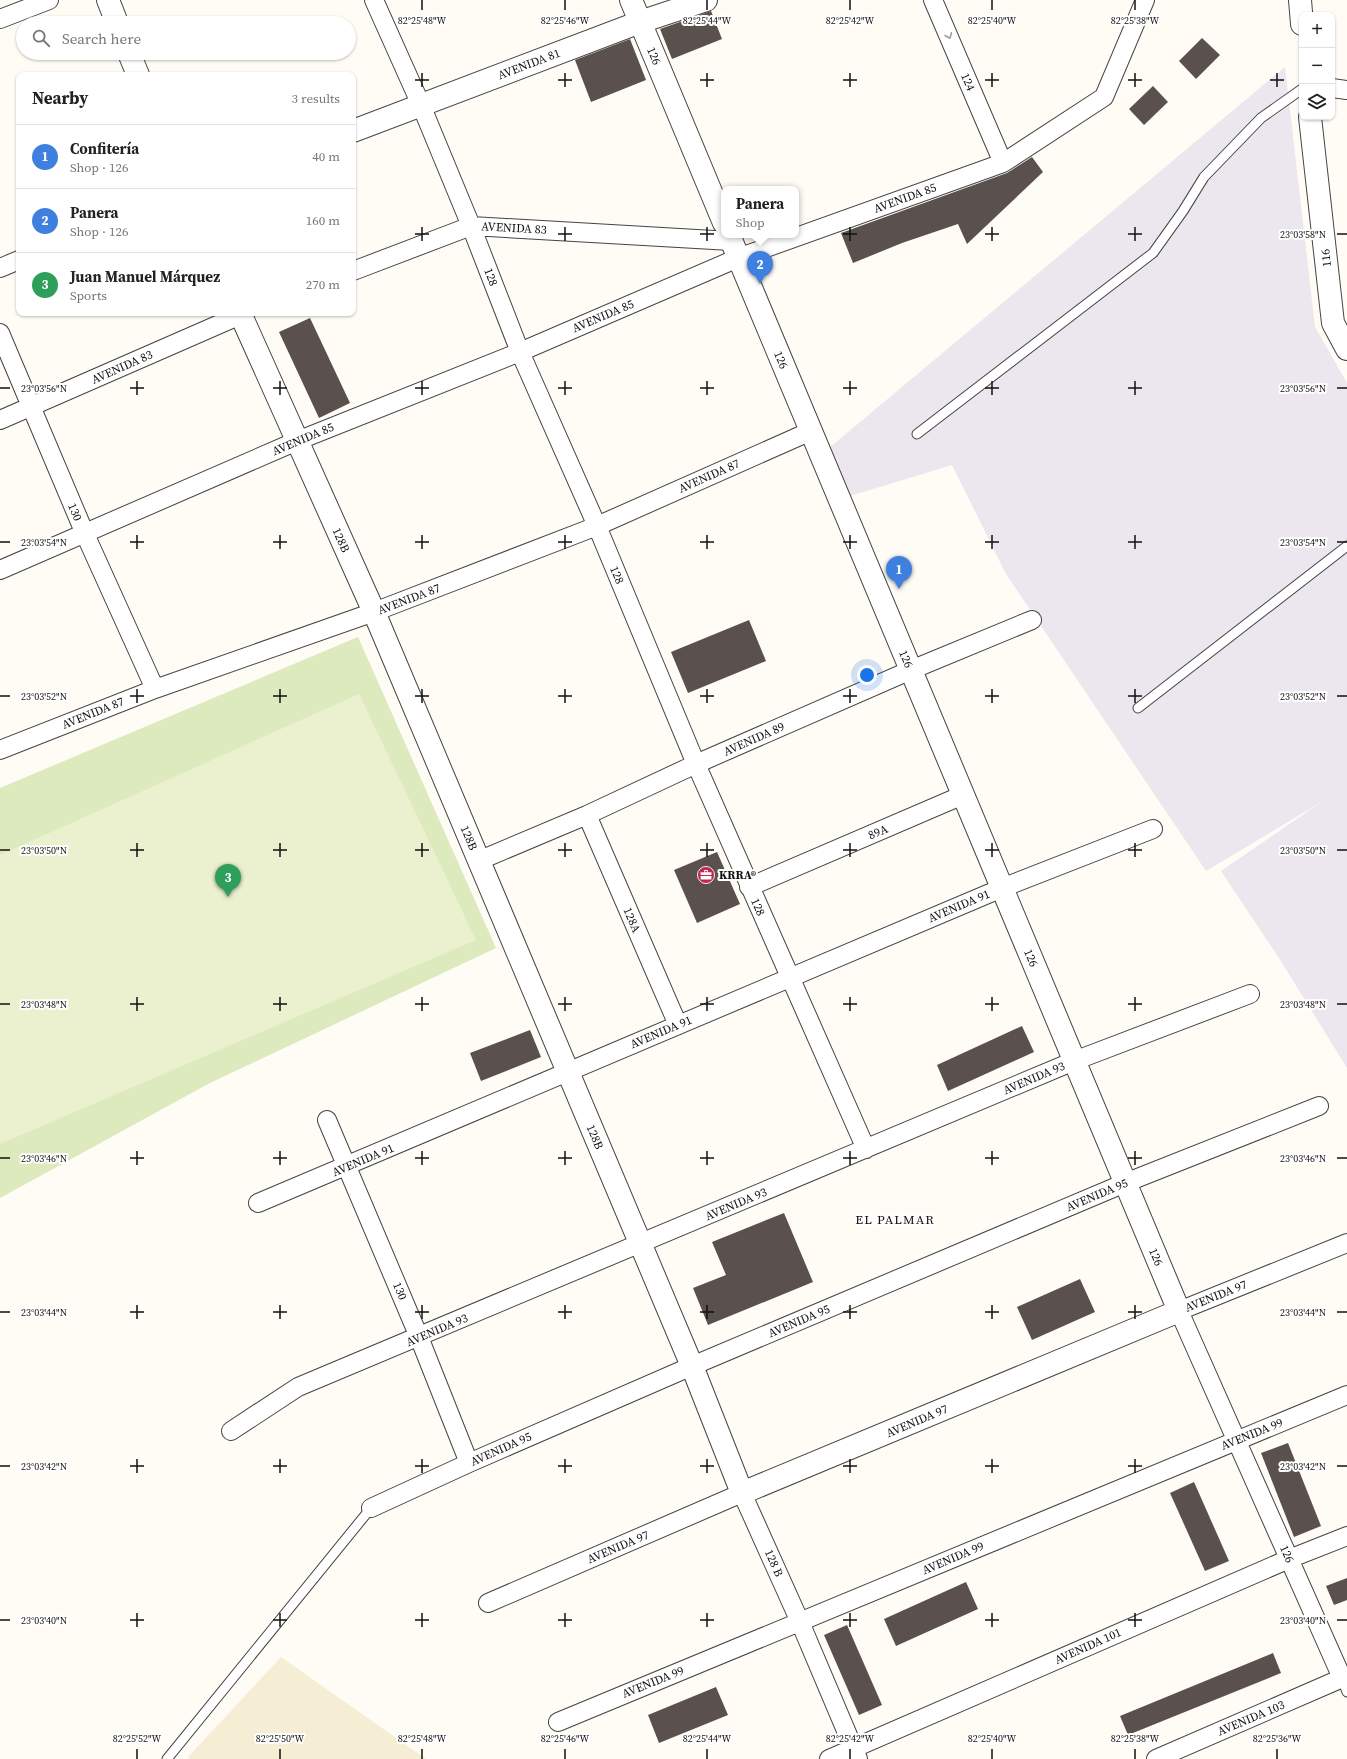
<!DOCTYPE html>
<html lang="en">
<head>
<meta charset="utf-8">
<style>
  body { margin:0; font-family:"Source Serif 4",serif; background:#f2f2f2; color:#222 }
  .controls { position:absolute; right:12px; top:12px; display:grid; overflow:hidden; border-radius:8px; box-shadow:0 1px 3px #0004 }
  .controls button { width:36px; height:36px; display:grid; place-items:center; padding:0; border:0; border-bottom:1px solid #e0e0e0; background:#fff; color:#222; font:20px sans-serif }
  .you { position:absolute; left:867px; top:675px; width:14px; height:14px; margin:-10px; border:3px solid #fff; border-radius:50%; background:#1a73e8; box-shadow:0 0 0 6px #1a73e833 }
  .badge { display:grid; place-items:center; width:26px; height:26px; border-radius:50%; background:#7c3aed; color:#fff; font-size:13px; font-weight:700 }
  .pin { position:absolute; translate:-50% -33px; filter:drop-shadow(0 1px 2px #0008) }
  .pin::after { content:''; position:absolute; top:21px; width:14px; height:12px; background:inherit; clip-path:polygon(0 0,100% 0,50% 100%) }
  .popup { position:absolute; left:721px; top:186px; width:78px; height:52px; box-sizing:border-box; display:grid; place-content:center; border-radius:8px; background:#fff; filter:drop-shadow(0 1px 3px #0005); font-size:13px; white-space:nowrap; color:#767676 }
  .popup b { font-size:15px; color:#222 }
  .popup::after { content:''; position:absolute; left:50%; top:100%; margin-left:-8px; border:8px solid transparent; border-top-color:#fff }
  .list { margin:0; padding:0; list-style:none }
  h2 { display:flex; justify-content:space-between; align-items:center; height:52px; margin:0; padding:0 16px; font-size:17px }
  h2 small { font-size:13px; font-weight:400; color:#767676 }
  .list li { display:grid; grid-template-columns:26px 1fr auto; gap:12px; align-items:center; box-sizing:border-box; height:64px; padding:0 16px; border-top:1px solid #e0e0e0 }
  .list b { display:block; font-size:15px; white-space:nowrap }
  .list p { margin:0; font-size:13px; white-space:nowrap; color:#767676 }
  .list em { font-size:13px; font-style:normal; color:#767676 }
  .icon { flex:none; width:22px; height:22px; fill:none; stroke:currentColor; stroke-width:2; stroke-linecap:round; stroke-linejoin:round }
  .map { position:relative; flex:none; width:1347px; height:1759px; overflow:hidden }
  .search { position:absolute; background:#fff; box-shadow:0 1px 3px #0004; left:16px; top:16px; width:340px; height:44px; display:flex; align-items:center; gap:10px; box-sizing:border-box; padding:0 14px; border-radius:22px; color:#767676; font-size:15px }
  .panel { position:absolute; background:#fff; box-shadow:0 1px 3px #0004; left:16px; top:72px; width:340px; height:244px; border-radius:8px }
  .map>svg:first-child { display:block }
  .industrial { fill:#ece6ef }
  .farmland { fill:#f5edd4 }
  .green { fill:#dceabe }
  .pitch { fill:#ebf1cf }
  .building { fill:#5a504d }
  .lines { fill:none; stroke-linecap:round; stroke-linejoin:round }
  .service-casing { stroke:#444; stroke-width:11 }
  .minor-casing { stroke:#444; stroke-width:20 }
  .tertiary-casing { stroke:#444; stroke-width:24 }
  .service { stroke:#fff; stroke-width:9 }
  .minor { stroke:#fff; stroke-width:18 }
  .tertiary { stroke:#fff; stroke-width:22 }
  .oneway { stroke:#a0a0a0 }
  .ticks { fill:none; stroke:#111; stroke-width:1.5 }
  .labels { text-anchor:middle; stroke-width:4; stroke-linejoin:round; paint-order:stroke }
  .street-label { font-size:12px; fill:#111; stroke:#fff }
  .poi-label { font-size:12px; font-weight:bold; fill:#111; stroke:#fff; text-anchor:start }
  .neighbourhood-label { font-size:13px; letter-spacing:1px; fill:#111; stroke:#fff }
  .ticks-label { font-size:10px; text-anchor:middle; fill:#111; stroke:#fff; stroke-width:4; stroke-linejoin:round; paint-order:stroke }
</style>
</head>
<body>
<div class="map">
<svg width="1347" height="1759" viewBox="0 0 1347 1759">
  <rect width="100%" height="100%" fill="#fffbf5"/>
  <path class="industrial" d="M1285 67 1315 327 1347 383V1068L1279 958 1221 871 1323 801 1206 871 1006 574 952 465 850 496 829 448Z"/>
  <path class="farmland" d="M281 1657 426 1759H190L188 1757Z"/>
  <path class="green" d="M358 637 496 948 208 1084 0 1198V788Z"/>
  <path class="pitch" d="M359 694 476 940 0 1144V855Z"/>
  <path class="building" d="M711 11 722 39 672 59 660 29Z
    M1202 38 1220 55 1196 79 1179 61Z
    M630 39 646 80 591 102 575 60Z
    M1153 86 1168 102 1144 125 1129 109Z
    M1032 157 1043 172 967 244 958 224 902 243 853 263 841 233 1007 173Z
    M310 318 350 403 319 418 279 332Z
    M749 620 766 661 688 693 671 652Z
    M717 852 740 904 697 923 674 870Z
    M1022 1026 1034 1052 948 1091 937 1065Z
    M530 1030 541 1057 481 1081 470 1053Z
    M784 1213 813 1282 708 1325 693 1288 726 1275 712 1242Z
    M1080 1279 1095 1312 1032 1340 1017 1307Z
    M1288 1443 1321 1526 1294 1537 1261 1453Z
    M1194 1482 1229 1561 1205 1571 1170 1493Z
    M1347 1578V1600L1334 1605 1326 1586Z
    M966 1582 978 1609 896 1646 884 1619Z
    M847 1625 882 1705 859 1715 824 1635Z
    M1273 1653 1281 1673 1128 1735 1120 1716Z
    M716 1687 728 1715 659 1743 648 1715Z"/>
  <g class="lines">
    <g class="service-casing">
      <path id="service" d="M917 434 1153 253 1183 211 1204 177 1261 118 1302 89
        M1138 708 1347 546
        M1342 1678 1347 1692
        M167 1759 371 1508"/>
    </g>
    <g class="minor-casing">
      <path id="minor" d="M374 0 421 105 471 226 520 352 597 526 696 764 866 1149
        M933 0 1003 163
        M0 19 49 0
        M1332 88 1347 90
        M0 268 19 260
        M353 271 471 226 731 241
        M0 333 85 534 155 689
        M0 420 245 313
        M0 570 297 441 520 352 738 258 1003 163 1104 97 1145 0
        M0 750 155 689 374 612 597 526 811 431
        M587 815 678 1025
        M478 861 587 815 696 764 911 670 1032 620
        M749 887 963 795
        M327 1120 419 1337 469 1463
        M258 1203 1002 888 1153 829
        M231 1431 298 1387 1074 1061 1250 994
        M371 1508 469 1463 692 1366 1125 1183 1319 1106
        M488 1603 742 1493 800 1622 858 1759
        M1342 1678 1179 1311 1347 1243
        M558 1722 1347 1395
        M829 1759 1289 1559 1347 1536
        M1156 1759 1347 1676"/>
    </g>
    <g class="tertiary-casing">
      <path id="tertiary" d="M108 0 117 23
        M631 0 724 223
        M1300 0 1302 24
        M129 53 138 75
        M1310 117 1333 323 1347 349
        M353 131 640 22 706 0
        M240 313 374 612 692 1366 742 1493 1179 1311 729 235"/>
    </g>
    <use href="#service" class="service"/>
    <use href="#minor" class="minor"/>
    <use href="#tertiary" class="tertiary"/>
  </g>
  <defs><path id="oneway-chevron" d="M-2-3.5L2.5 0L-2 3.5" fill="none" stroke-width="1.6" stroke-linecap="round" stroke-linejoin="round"/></defs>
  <use class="oneway" href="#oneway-chevron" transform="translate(949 36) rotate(67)"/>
  <path class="ticks" d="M422 0V10M565 0V10M707 0V10M850 0V10M992 0V10M1135 0V10M422 73V87M565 73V87M707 73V87M850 73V87M992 73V87M1135 73V87M1277 73V87M415 80H429M558 80H572M700 80H714M843 80H857M985 80H999M1128 80H1142M1270 80H1284M422 227V241M565 227V241M707 227V241M850 227V241M992 227V241M1135 227V241M415 234H429M558 234H572M700 234H714M843 234H857M985 234H999M1128 234H1142M1337 234H1347M137 381V395M280 381V395M422 381V395M565 381V395M707 381V395M850 381V395M992 381V395M1135 381V395M0 388H10M130 388H144M273 388H287M415 388H429M558 388H572M700 388H714M843 388H857M985 388H999M1128 388H1142M1337 388H1347M137 535V549M280 535V549M422 535V549M565 535V549M707 535V549M850 535V549M992 535V549M1135 535V549M0 542H10M130 542H144M273 542H287M415 542H429M558 542H572M700 542H714M843 542H857M985 542H999M1128 542H1142M1337 542H1347M137 689V703M280 689V703M422 689V703M565 689V703M707 689V703M850 689V703M992 689V703M1135 689V703M0 696H10M130 696H144M273 696H287M415 696H429M558 696H572M700 696H714M843 696H857M985 696H999M1128 696H1142M1337 696H1347M137 843V857M280 843V857M422 843V857M565 843V857M707 843V857M850 843V857M992 843V857M1135 843V857M0 850H10M130 850H144M273 850H287M415 850H429M558 850H572M700 850H714M843 850H857M985 850H999M1128 850H1142M1337 850H1347M137 997V1011M280 997V1011M422 997V1011M565 997V1011M707 997V1011M850 997V1011M992 997V1011M1135 997V1011M0 1004H10M130 1004H144M273 1004H287M415 1004H429M558 1004H572M700 1004H714M843 1004H857M985 1004H999M1128 1004H1142M1337 1004H1347M137 1151V1165M280 1151V1165M422 1151V1165M565 1151V1165M707 1151V1165M850 1151V1165M992 1151V1165M1135 1151V1165M0 1158H10M130 1158H144M273 1158H287M415 1158H429M558 1158H572M700 1158H714M843 1158H857M985 1158H999M1128 1158H1142M1337 1158H1347M137 1305V1319M280 1305V1319M422 1305V1319M565 1305V1319M707 1305V1319M850 1305V1319M992 1305V1319M1135 1305V1319M0 1312H10M130 1312H144M273 1312H287M415 1312H429M558 1312H572M700 1312H714M843 1312H857M985 1312H999M1128 1312H1142M1337 1312H1347M137 1459V1473M280 1459V1473M422 1459V1473M565 1459V1473M707 1459V1473M850 1459V1473M992 1459V1473M1135 1459V1473M0 1466H10M130 1466H144M273 1466H287M415 1466H429M558 1466H572M700 1466H714M843 1466H857M985 1466H999M1128 1466H1142M1337 1466H1347M137 1613V1627M280 1613V1627M422 1613V1627M565 1613V1627M707 1613V1627M850 1613V1627M992 1613V1627M1135 1613V1627M0 1620H10M130 1620H144M273 1620H287M415 1620H429M558 1620H572M700 1620H714M843 1620H857M985 1620H999M1128 1620H1142M1337 1620H1347M137 1749V1759M280 1749V1759M422 1749V1759M565 1749V1759M707 1749V1759M850 1749V1759M992 1749V1759M1135 1749V1759M1277 1749V1759"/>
  <defs>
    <g id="office-disc" transform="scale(0.9)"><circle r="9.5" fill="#c12849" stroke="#fff"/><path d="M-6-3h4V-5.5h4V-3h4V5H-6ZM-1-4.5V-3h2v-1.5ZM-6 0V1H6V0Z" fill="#fff"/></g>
  </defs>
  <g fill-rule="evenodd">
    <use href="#office-disc" x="706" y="875"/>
  </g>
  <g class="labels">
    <g class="street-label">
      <text transform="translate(654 56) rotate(67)" y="4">126</text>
      <text transform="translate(529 64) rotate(-21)" y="4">AVENIDA 81</text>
      <text transform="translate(968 82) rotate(67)" y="4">124</text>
      <text transform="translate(905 198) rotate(-20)" y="4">AVENIDA 85</text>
      <text transform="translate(514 228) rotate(3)" y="4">AVENIDA 83</text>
      <text transform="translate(1326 258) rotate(-96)" y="4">116</text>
      <text transform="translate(491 277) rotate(69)" y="4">128</text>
      <text transform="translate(603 316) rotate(-23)" y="4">AVENIDA 85</text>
      <text transform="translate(781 360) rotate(67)" y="4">126</text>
      <text transform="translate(122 367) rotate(-24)" y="4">AVENIDA 83</text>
      <text transform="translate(303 439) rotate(-23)" y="4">AVENIDA 85</text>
      <text transform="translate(709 476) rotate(-24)" y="4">AVENIDA 87</text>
      <text transform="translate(75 512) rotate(67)" y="4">130</text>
      <text transform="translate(341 540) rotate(66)" y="4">128B</text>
      <text transform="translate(617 575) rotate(67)" y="4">128</text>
      <text transform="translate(409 599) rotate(-21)" y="4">AVENIDA 87</text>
      <text transform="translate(906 659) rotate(67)" y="4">126</text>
      <text transform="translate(93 713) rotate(-22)" y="4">AVENIDA 87</text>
      <text transform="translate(754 739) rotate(-24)" y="4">AVENIDA 89</text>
      <text transform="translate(878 832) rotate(-23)" y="4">89A</text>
      <text transform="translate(469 838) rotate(67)" y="4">128B</text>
      <text transform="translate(959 906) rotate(-23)" y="4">AVENIDA 91</text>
      <text transform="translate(758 907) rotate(66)" y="4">128</text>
      <text transform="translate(632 920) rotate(67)" y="4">128A</text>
      <text transform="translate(1031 958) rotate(67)" y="4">126</text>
      <text transform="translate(661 1032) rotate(-23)" y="4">AVENIDA 91</text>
      <text transform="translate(1034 1078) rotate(-23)" y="4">AVENIDA 93</text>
      <text transform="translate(595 1137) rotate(67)" y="4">128B</text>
      <text transform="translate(363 1160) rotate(-23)" y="4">AVENIDA 91</text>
      <text transform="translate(1097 1195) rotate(-23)" y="4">AVENIDA 95</text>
      <text transform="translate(736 1204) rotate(-23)" y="4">AVENIDA 93</text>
      <text transform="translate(1156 1257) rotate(67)" y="4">126</text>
      <text transform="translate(400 1291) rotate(67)" y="4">130</text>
      <text transform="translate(1216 1296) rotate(-22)" y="4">AVENIDA 97</text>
      <text transform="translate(799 1321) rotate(-23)" y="4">AVENIDA 95</text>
      <text transform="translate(437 1330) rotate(-23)" y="4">AVENIDA 93</text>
      <text transform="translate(917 1421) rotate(-23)" y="4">AVENIDA 97</text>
      <text transform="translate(1252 1434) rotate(-22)" y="4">AVENIDA 99</text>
      <text transform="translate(501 1449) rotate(-24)" y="4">AVENIDA 95</text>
      <text transform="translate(618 1547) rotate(-23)" y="4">AVENIDA 97</text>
      <text transform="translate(1287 1554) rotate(66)" y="4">126</text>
      <text transform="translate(953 1558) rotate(-23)" y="4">AVENIDA 99</text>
      <text transform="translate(774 1563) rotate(66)" y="4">128 B</text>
      <text transform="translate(1088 1646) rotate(-24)" y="4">AVENIDA 101</text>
      <text transform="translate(653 1682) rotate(-22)" y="4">AVENIDA 99</text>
      <text transform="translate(1251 1718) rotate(-23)" y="4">AVENIDA 103</text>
    </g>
    <g class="poi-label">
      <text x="719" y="879">KRRA®</text>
    </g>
    <g class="neighbourhood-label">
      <text x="895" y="1224">EL PALMAR</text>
    </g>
  </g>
  <g class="ticks-label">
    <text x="422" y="24">82°25'48"W</text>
    <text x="565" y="24">82°25'46"W</text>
    <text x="707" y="24">82°25'44"W</text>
    <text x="850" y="24">82°25'42"W</text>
    <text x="992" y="24">82°25'40"W</text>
    <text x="1135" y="24">82°25'38"W</text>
    <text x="1303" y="238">23°03'58"N</text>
    <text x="44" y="392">23°03'56"N</text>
    <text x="1303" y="392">23°03'56"N</text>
    <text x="44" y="546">23°03'54"N</text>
    <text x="1303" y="546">23°03'54"N</text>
    <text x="44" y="700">23°03'52"N</text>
    <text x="1303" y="700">23°03'52"N</text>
    <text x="44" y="854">23°03'50"N</text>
    <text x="1303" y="854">23°03'50"N</text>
    <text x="44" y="1008">23°03'48"N</text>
    <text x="1303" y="1008">23°03'48"N</text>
    <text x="44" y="1162">23°03'46"N</text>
    <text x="1303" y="1162">23°03'46"N</text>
    <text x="44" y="1316">23°03'44"N</text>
    <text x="1303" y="1316">23°03'44"N</text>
    <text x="44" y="1470">23°03'42"N</text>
    <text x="1303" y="1470">23°03'42"N</text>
    <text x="44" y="1624">23°03'40"N</text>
    <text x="1303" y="1624">23°03'40"N</text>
    <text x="137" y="1742">82°25'52"W</text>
    <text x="280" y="1742">82°25'50"W</text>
    <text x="422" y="1742">82°25'48"W</text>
    <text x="565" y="1742">82°25'46"W</text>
    <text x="707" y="1742">82°25'44"W</text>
    <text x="850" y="1742">82°25'42"W</text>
    <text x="992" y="1742">82°25'40"W</text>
    <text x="1135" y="1742">82°25'38"W</text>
    <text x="1277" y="1742">82°25'36"W</text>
  </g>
</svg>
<div class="controls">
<button>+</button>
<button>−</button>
<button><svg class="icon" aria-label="layers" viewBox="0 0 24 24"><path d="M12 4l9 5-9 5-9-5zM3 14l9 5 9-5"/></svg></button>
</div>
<div class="you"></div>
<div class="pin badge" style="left:899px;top:589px;background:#3f7fe0">1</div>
<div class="pin badge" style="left:760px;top:284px;background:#3f7fe0">2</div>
<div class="popup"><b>Panera</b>Shop</div>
<div class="pin badge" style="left:228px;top:897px;background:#2e9e5b">3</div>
<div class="search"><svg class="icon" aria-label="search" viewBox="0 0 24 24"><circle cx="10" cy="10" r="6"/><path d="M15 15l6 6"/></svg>Search here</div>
<section class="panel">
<h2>Nearby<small>3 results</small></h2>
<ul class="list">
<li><span class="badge" style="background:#3f7fe0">1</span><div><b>Confitería</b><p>Shop · 126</p></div><em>40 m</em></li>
<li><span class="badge" style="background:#3f7fe0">2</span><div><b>Panera</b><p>Shop · 126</p></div><em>160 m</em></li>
<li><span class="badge" style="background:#2e9e5b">3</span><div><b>Juan Manuel Márquez</b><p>Sports</p></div><em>270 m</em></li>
</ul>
</section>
</div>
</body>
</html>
